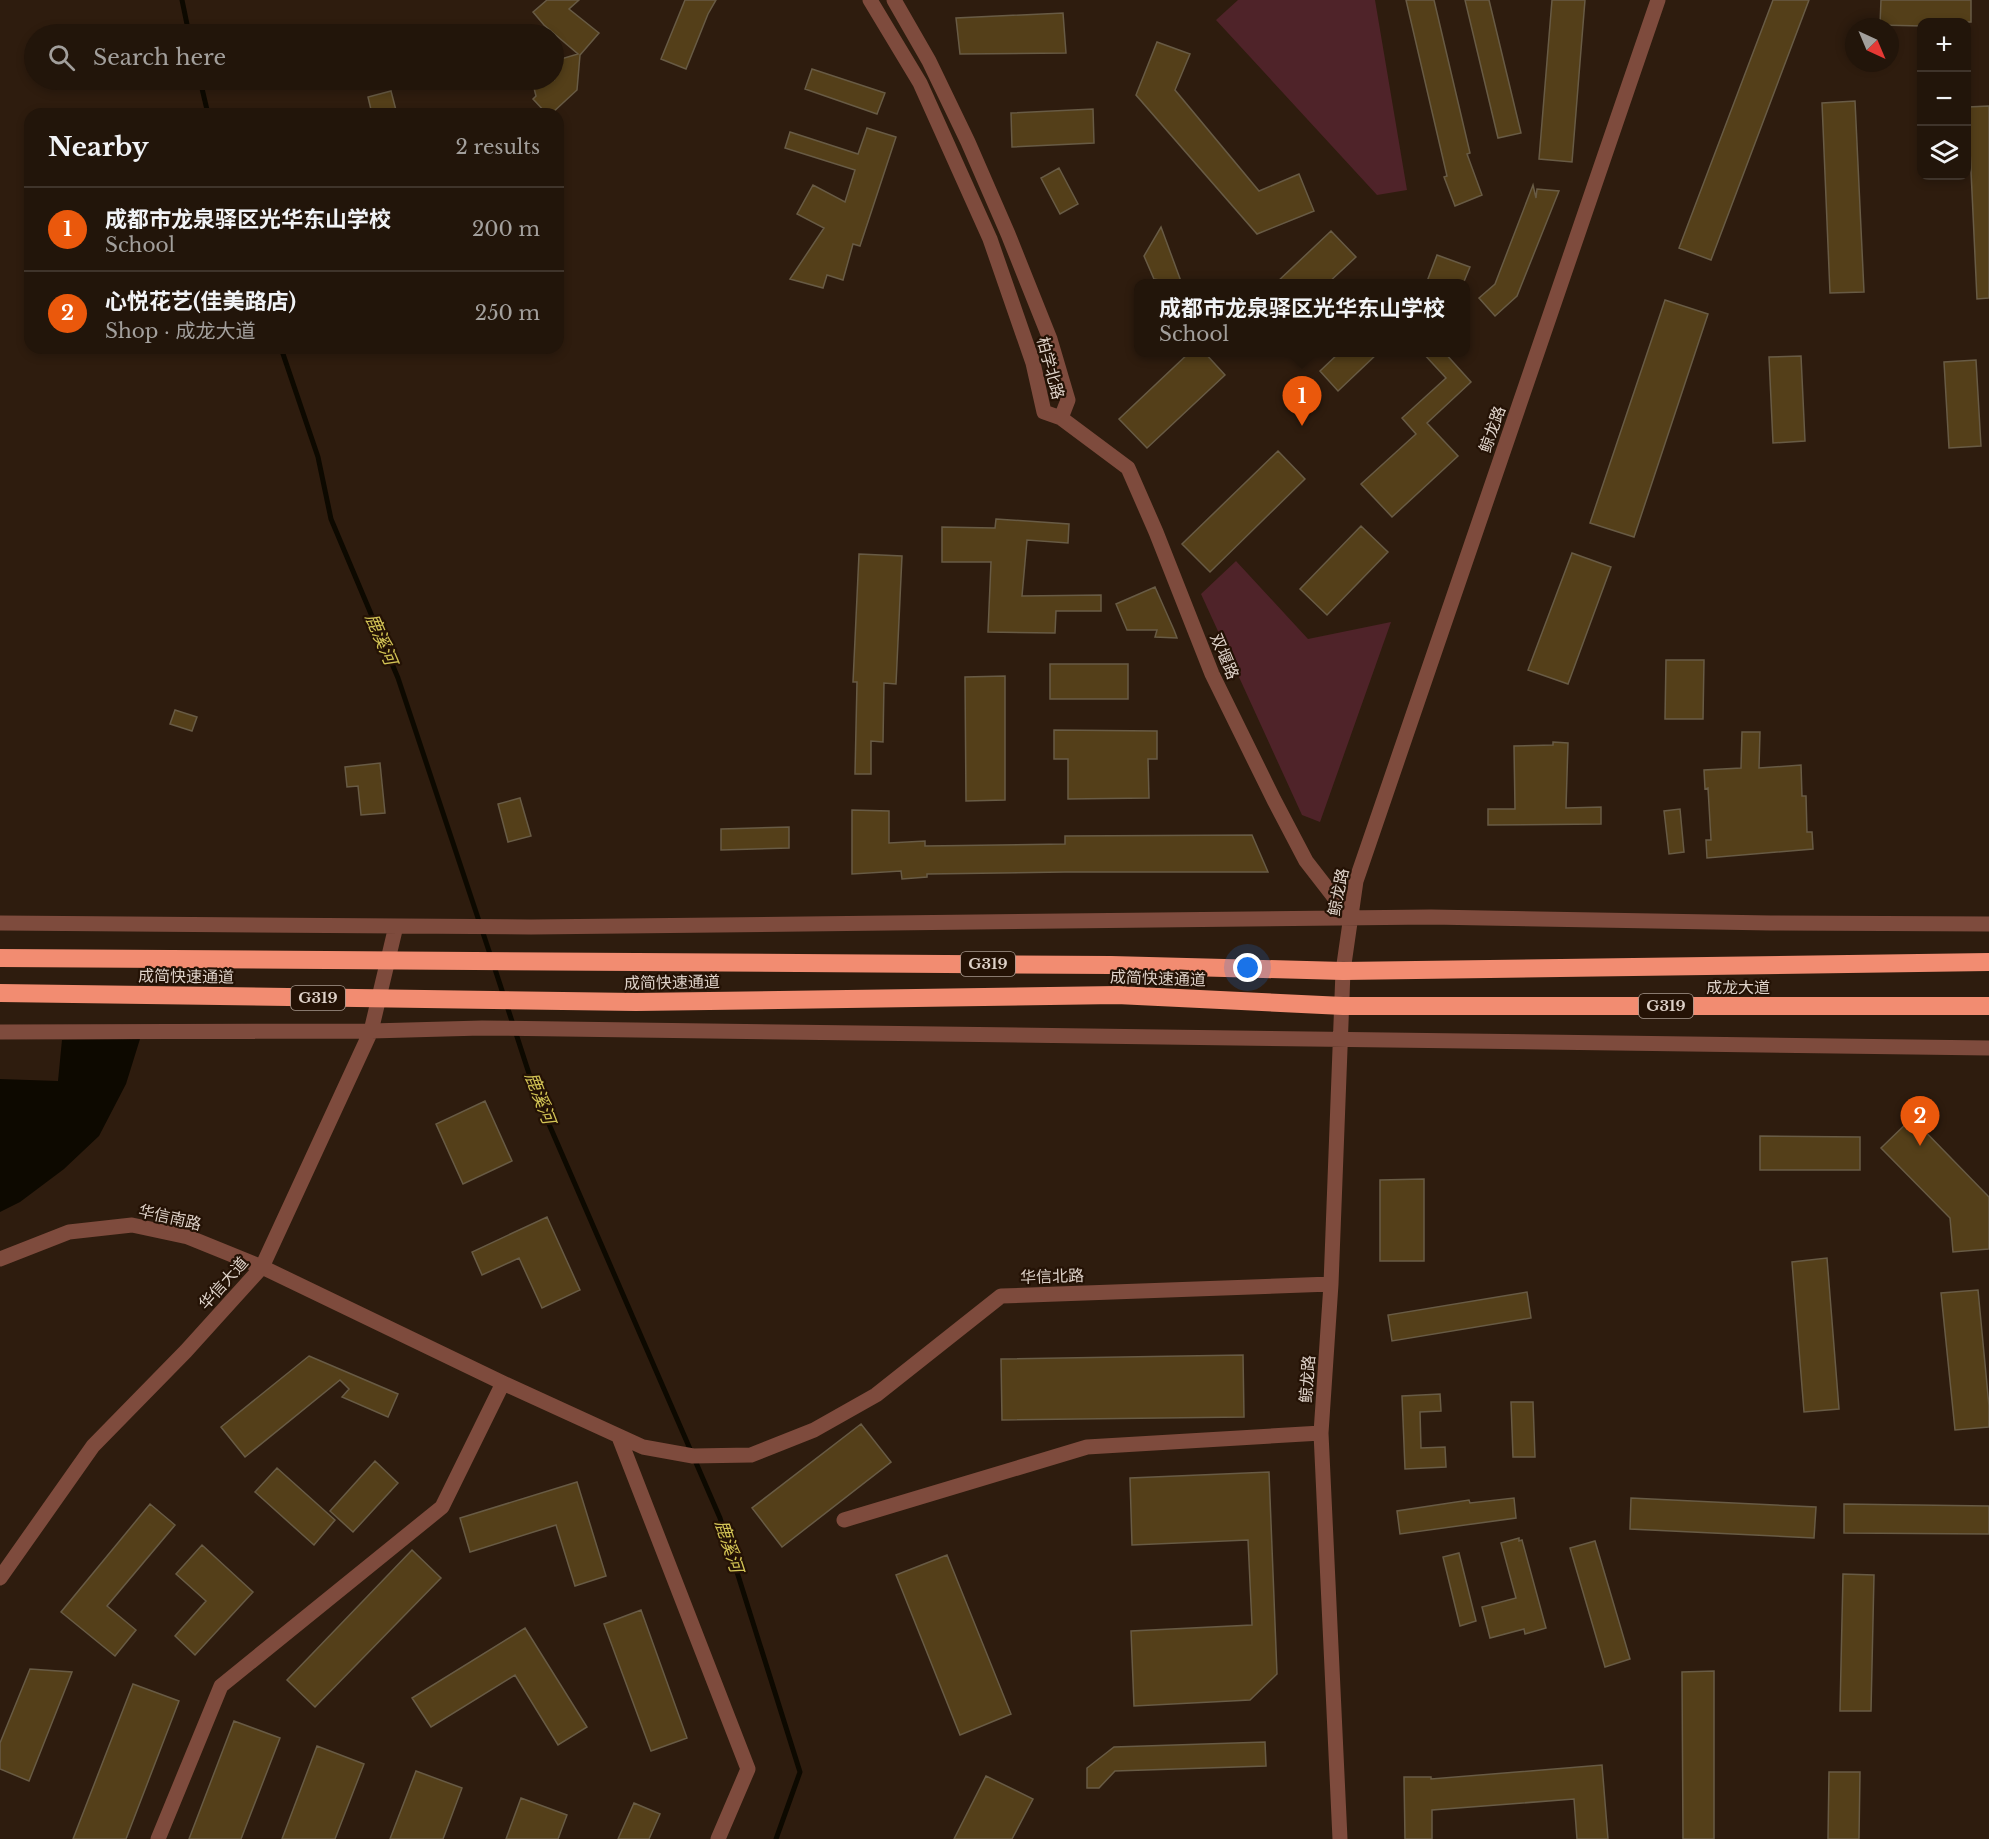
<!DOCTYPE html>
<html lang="en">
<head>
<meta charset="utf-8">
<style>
  body { margin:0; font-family:"Libre Baskerville","Noto Sans SC",serif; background:#2a1e13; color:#f1f3f6 }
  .controls { position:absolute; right:18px; top:18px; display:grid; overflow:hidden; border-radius:12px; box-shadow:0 3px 9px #0003 }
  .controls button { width:54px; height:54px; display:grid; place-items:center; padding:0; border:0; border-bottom:2px solid #3f342b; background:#22150a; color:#f1f3f6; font:30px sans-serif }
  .compass { position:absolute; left:1845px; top:18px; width:54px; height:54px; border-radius:50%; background:#22150a; box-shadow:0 3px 9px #0003; rotate:136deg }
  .you { position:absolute; left:1248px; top:968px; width:21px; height:21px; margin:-15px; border:4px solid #fff; border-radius:50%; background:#1a73e8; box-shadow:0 0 0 9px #1a73e833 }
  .badge { display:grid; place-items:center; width:39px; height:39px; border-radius:50%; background:#ea580c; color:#fff; font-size:20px; font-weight:700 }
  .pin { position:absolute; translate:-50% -50px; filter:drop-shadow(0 2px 3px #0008) }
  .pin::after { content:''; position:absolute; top:32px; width:21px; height:18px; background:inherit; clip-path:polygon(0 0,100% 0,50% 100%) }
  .popup { position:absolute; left:1134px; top:279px; width:336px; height:78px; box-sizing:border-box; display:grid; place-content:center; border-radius:12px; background:#22150a; filter:drop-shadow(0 2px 4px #0005); font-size:20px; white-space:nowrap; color:#a29f9c }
  .popup b { font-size:22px; color:#f1f3f6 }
  .popup::after { content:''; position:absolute; left:50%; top:100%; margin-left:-12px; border:12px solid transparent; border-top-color:#22150a }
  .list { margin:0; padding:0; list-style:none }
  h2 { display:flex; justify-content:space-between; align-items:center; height:78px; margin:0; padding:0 24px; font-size:26px }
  h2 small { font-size:20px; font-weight:400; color:#a29f9c }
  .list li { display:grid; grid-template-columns:39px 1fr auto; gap:18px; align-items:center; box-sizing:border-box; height:84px; padding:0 24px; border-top:2px solid #3f342b }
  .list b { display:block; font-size:22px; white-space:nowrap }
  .list p { margin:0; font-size:20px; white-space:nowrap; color:#a29f9c }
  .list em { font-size:20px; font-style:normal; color:#a29f9c }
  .icon { flex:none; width:33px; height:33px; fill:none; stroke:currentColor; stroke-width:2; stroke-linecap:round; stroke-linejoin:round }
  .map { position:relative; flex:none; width:1989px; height:1839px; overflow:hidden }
  .search { position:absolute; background:#22150a; box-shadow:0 3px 9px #0003; left:24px; top:24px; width:540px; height:66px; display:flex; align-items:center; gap:15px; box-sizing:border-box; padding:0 21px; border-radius:33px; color:#a29f9c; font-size:22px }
  .panel { position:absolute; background:#22150a; box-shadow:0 3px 9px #0003; left:24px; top:108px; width:540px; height:246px; border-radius:18px }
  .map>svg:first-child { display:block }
  .green { fill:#4f2329 }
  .water { fill:#0d0900 }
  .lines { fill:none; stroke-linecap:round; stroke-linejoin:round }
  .stream { stroke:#0d0900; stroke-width:5 }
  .building { fill:#543f19; stroke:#685b45; stroke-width:1.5 }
  .minor { stroke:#7e4b3d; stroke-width:15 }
  .highway { stroke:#f28c71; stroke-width:18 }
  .labels { text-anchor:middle; stroke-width:4.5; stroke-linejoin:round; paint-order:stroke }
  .shield { fill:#241205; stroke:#a6988e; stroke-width:1.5 }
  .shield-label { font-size:15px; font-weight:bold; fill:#ded2c9 }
  .street-label { font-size:16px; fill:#ded2c9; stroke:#241205 }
  .water-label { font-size:18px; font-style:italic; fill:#d3c455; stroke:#241205 }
</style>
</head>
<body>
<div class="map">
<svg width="1989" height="1839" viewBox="0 0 1989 1839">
  <rect width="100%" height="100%" fill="#2e1c0e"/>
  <path class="green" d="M1238 0H1375L1407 190 1377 195 1216 20Z
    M1236 561 1308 639 1391 622 1320 822 1302 815 1201 594Z"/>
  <path class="water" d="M140 1039 126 1084 99 1136 64 1169 20 1202 0 1212V1079L58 1081 62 1040Z"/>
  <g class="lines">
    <path class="stream" d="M182 0 189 34
      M200 80 208 114
      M281 348 318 457 331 519 398 678 491 957
      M494 966 535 1092 720 1518 800 1772 776 1839"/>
  </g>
  <path class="building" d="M547 0H579L569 9 599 33 580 55 577 90 551 114H547L533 99 536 96 532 80H554V61L578 54 544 25 533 12Z
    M685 0H716L708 14 686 69 661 59Z
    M1406 0H1434L1470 153 1467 154 1482 195 1455 206 1444 177 1447 176Z
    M1465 0H1489L1521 133 1498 138Z
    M1552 0H1585L1572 162 1539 159Z
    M1773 0H1809L1711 260 1679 248Z
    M1881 0H1971V22H1922V26L1880 25Z
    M1063 13 1066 53 960 54 956 18Z
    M1157 42 1190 54 1175 90 1259 191 1299 174 1314 211 1257 234 1136 95Z
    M812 69 885 93 877 114 805 89Z
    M391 91 397 114H372L368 97Z
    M1855 101 1864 292 1830 293 1822 103Z
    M1989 106V298L1977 299 1968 107Z
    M1093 109 1094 143 1012 147 1011 113Z
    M867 128 896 137 860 246 853 244 843 280 827 275 823 288 790 279 824 228 797 214 813 185 845 202 855 170 785 148 790 132 858 154Z
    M1059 168 1078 204 1060 214 1041 178Z
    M1533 185 1536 198 1537 189 1559 191 1517 296 1495 316 1479 298 1495 284Z
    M1161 227 1182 284 1154 279 1144 256Z
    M1331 231 1356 257 1327 284H1275Z
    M1437 255 1470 267 1463 284H1426Z
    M1665 300 1708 314 1634 537 1590 523Z
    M1190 352H1204L1225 375 1147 448 1119 419Z
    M1340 352H1379L1338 391 1320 371Z
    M1422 352H1444L1471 382 1427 423 1458 456 1392 517 1361 484 1416 434 1402 418 1446 378Z
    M1801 356 1805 441 1773 443 1769 357Z
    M1976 360 1981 446 1949 448 1944 362Z
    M1278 451 1305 479 1210 572 1182 544Z
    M996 519 1069 524 1068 543 1027 540 1022 596 1101 595V611H1056L1055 633 988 632 991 562H942V527L995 528Z
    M1361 526 1388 552 1327 615 1300 589Z
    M1572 553 1611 567 1568 684 1528 670Z
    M859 554 902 556 896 684 884 683 883 742 871 741V774H855L857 682H853Z
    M1155 587 1174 630 1177 638 1155 637 1157 630H1127L1116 604Z
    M1666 660H1704L1703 719H1665Z
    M1050 664H1128V699H1050Z
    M1005 676V800L966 801 965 677Z
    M175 710 197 717 192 731 170 724Z
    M1054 730 1157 731V759H1148L1149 798 1068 799V759H1054Z
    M1742 732H1760L1759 768 1801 765 1802 796H1806L1807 832H1812L1813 849 1707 858 1706 840H1711L1708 788 1705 789 1704 770 1741 768Z
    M1553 742 1568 743 1566 808 1601 807V824L1488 825V809H1515L1514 746 1553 745Z
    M380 763 385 813 361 815 358 786 347 787 345 767Z
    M520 798 531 836 508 842 498 804Z
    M1680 809 1684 852 1669 854 1664 811Z
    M852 810 889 811V843L925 841V846L1065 844V836L1252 835 1268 872H1065L927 874V877L902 879 901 871 852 874Z
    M789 827V848L721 850V829Z
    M485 1101 512 1161 463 1184 436 1124Z
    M1912 1118 1989 1197V1249L1953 1252 1950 1218 1881 1148Z
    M1760 1136 1860 1137V1170H1760Z
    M1424 1179V1261H1380V1180Z
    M547 1217 580 1290 542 1308 519 1258 482 1275 472 1252Z
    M1827 1258 1839 1409 1804 1412 1792 1262Z
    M1978 1290 1989 1406V1427L1955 1430 1941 1293Z
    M1527 1292 1531 1318 1392 1341 1388 1315Z
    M1243 1355 1244 1417 1002 1420 1001 1359Z
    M309 1356 398 1394 388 1417 342 1397 349 1389 340 1380 245 1457 221 1427Z
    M1440 1394 1441 1411 1420 1412 1421 1448 1445 1447 1446 1467 1405 1469 1402 1396Z
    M1511 1402H1533L1535 1457H1513Z
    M861 1424 891 1462 782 1547 752 1508Z
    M375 1461 398 1483 353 1532 330 1511Z
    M277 1468 335 1520 314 1545 255 1492Z
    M1269 1472 1277 1674 1250 1700 1134 1706 1131 1631 1252 1625 1248 1540 1132 1545 1130 1478Z
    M577 1482 606 1576 575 1586 556 1525 470 1552 460 1518Z
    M1514 1498 1516 1518 1400 1534 1397 1511 1469 1500 1470 1503Z
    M1631 1498 1816 1507 1814 1538 1630 1529Z
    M150 1504 175 1525 107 1606 136 1630 115 1656 61 1612Z
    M1844 1504 1989 1506V1534L1844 1533Z
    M1519 1538V1541L1522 1540 1546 1628 1525 1634 1524 1629 1490 1638 1482 1607 1516 1598 1501 1543Z
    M1595 1541 1630 1659 1605 1667 1570 1548Z
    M202 1545 253 1592 195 1655 175 1636 206 1601 176 1574Z
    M412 1550 441 1578 315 1707 287 1680Z
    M1459 1553 1476 1621 1460 1626 1443 1557Z
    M947 1555 1011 1714 960 1735 896 1575Z
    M1843 1574 1874 1575 1871 1711H1840Z
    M641 1610 687 1738 651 1751 604 1624Z
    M525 1628 587 1727 558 1745 515 1675 431 1727 412 1698Z
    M30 1669 72 1672 29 1781 0 1769V1743Z
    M1714 1671V1839H1683L1682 1672Z
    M133 1684 179 1701 126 1839H73Z
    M234 1721 280 1738 241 1839H189Z
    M1265 1742 1266 1766 1115 1771 1099 1788H1087V1768L1114 1747Z
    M317 1746 364 1764 335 1839H282Z
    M1602 1765 1608 1839H1577L1574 1799 1432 1810V1839H1405L1404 1777H1431V1779Z
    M416 1771 462 1788 443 1839H390Z
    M1829 1772H1860L1859 1839H1828Z
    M986 1776 1033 1799 1012 1839H954Z
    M521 1798 567 1815 558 1839H506Z
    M634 1803 660 1814 649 1839H618Z"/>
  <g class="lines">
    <path class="minor" d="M870 0 920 83 990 239 1033 363 1044 412 1061 418 1068 400 1050 339 1008 234 968 142 929 61 894 0
      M1061 418 1128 468 1156 532 1212 674 1274 800 1306 861 1351 919
      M0 923 531 927 1431 917 1771 923 1989 924
      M0 1032 371 1031 482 1028 1989 1048
      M0 1259 69 1232 132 1225 188 1237 262 1267 503 1383 643 1447 693 1456 751 1455 814 1430 876 1395 1001 1296 1331 1284
      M619 1437 748 1769 718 1839
      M844 1520 1087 1447 1321 1433
      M0 1578 93 1446 186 1351 262 1267 371 1031 396 926
      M158 1839 221 1686 442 1507 503 1383
      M1340 1839 1321 1433 1331 1284 1343 971 1356 881 1658 0"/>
    <path class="highway" d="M0 958 1111 965 1343 971 1989 962
      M0 993 636 1002 1117 995 1343 1006H1989"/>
  </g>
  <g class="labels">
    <g class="shield">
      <rect x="961" y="952" width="54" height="24" rx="4.5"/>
      <rect x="291" y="986" width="54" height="24" rx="4.5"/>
      <rect x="1639" y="994" width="54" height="24" rx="4.5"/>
    </g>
    <g class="shield-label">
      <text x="988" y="969">G319</text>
      <text x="318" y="1003">G319</text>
      <text x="1666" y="1011">G319</text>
    </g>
    <g class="street-label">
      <text transform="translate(1051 368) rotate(75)" y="6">柏学北路</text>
      <text transform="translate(1492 429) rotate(-71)" y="6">鲸龙路</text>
      <text transform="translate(1225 656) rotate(67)" y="6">双堰路</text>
      <text transform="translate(1338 892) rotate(-79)" y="6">鲸龙路</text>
      <text transform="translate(186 976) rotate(1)" y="6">成简快速通道</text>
      <text transform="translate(1158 978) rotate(2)" y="6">成简快速通道</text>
      <text transform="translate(672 982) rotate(-1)" y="6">成简快速通道</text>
      <text x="1738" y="993">成龙大道</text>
      <text transform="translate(170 1217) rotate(13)" y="6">华信南路</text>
      <text transform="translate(1052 1276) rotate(-2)" y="6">华信北路</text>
      <text transform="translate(223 1283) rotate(-48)" y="6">华信大道</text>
      <text transform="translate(1307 1379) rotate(-86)" y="6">鲸龙路</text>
    </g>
    <g class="water-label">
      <text transform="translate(381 639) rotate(67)" y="6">鹿溪河</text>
      <text transform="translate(540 1098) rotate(69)" y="6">鹿溪河</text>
      <text transform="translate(729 1546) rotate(72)" y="6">鹿溪河</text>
    </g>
  </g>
</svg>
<div class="controls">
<button>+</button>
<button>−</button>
<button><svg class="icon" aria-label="layers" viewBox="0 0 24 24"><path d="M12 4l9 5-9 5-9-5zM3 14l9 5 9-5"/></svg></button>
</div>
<svg class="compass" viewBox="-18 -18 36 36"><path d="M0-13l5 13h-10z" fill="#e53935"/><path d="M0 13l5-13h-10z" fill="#a29f9c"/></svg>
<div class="you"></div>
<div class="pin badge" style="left:1302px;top:426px">1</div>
<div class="popup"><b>成都市龙泉驿区光华东山学校</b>School</div>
<div class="pin badge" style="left:1920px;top:1146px">2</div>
<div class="search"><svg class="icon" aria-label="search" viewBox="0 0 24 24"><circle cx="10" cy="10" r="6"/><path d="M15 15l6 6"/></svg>Search here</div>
<section class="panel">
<h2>Nearby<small>2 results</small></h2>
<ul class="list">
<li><span class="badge">1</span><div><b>成都市龙泉驿区光华东山学校</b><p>School</p></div><em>200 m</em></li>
<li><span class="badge">2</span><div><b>心悦花艺(佳美路店)</b><p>Shop · 成龙大道</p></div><em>250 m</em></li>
</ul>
</section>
</div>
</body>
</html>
